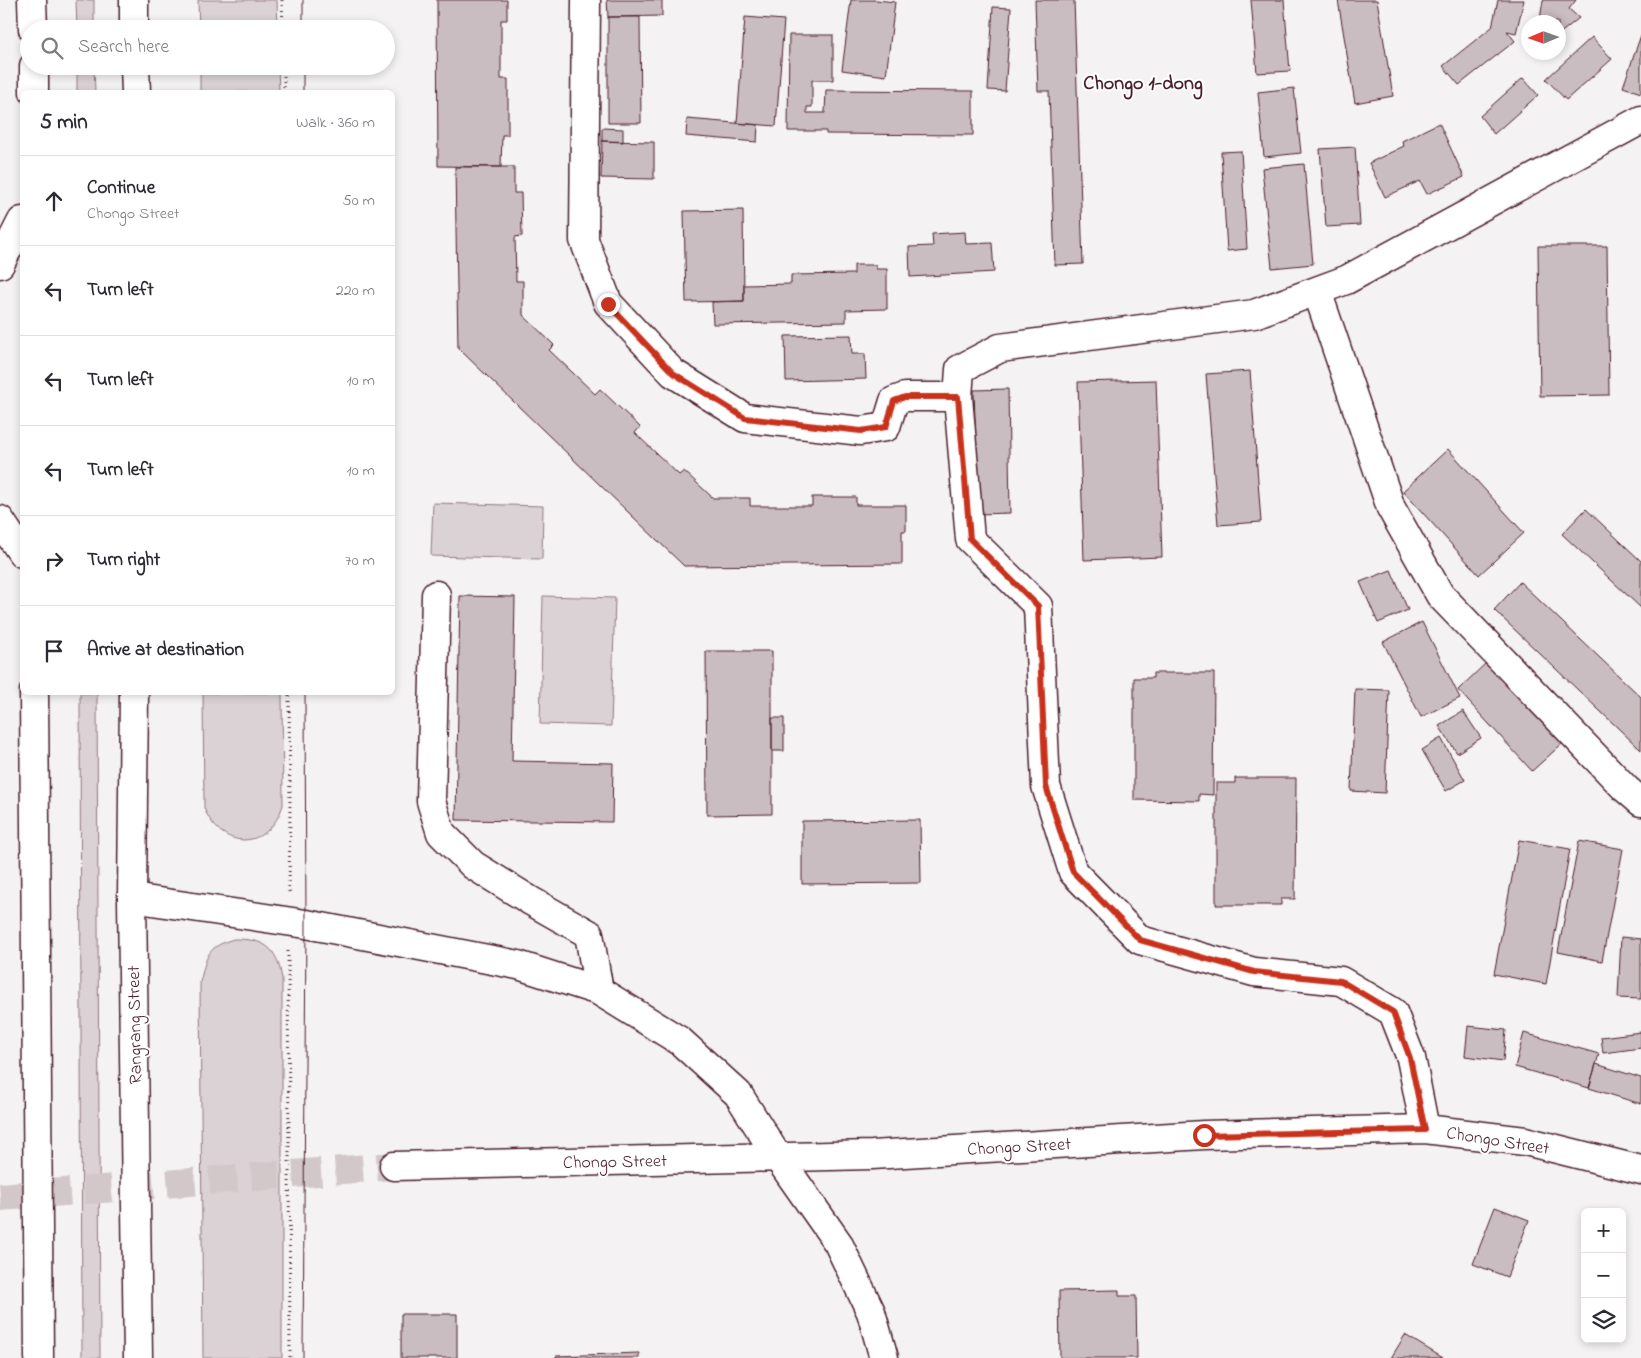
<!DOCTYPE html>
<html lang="en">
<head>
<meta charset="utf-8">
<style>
  body { margin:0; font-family:"Indie Flower",sans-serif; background:#f7f7f7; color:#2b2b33 }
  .controls { position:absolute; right:15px; bottom:15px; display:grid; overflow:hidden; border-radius:8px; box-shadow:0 2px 8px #0003 }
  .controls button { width:45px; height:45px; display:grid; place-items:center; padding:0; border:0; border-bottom:1px solid #e1e1e2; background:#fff; color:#2b2b33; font:25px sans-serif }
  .compass { position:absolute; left:1521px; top:15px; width:45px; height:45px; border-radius:50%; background:#fff; box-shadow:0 2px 8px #0003; rotate:268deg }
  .stop { position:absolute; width:15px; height:15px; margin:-11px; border:4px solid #c8321e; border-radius:50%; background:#fff }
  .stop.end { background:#c8321e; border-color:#fff; box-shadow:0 1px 5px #0008 }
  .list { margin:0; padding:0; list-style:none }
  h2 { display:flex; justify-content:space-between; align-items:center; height:65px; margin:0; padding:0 20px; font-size:21px }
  h2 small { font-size:16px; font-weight:400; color:#7c7c81 }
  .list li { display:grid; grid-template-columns:32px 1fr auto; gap:15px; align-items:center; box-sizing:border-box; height:90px; padding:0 20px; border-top:1px solid #e1e1e2 }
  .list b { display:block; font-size:19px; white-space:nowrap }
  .list p { margin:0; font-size:16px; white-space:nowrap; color:#7c7c81 }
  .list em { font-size:16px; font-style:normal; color:#7c7c81 }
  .icon { flex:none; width:28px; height:28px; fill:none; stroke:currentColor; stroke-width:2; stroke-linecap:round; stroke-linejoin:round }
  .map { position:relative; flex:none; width:1641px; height:1358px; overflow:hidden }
  .search { position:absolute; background:#fff; box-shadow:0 2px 8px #0003; left:20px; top:20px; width:375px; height:55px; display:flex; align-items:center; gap:12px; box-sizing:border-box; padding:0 18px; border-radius:28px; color:#7c7c81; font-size:19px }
  .panel { position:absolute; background:#fff; box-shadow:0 2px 8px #0003; left:20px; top:90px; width:375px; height:605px; border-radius:8px }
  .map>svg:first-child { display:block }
  .green { fill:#dbd2d5; stroke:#927880 }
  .building { fill:#cabdc1; stroke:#4a1f2b }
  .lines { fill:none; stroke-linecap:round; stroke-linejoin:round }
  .major-tunnel { stroke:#d2c8ca; stroke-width:28; stroke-dasharray:28 14; stroke-linecap:butt }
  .minor-casing { stroke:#4a1f2b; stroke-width:31 }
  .major-casing { stroke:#4a1f2b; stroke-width:31 }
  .path { stroke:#4a1f2b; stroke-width:3; stroke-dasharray:1 4; stroke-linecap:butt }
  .minor { stroke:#fff; stroke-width:28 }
  .major { stroke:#fff; stroke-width:28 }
  .tram { stroke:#4a1f2b; stroke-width:1 }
  .route { stroke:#c8321e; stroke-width:6 }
  .labels { text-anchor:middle; stroke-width:4; stroke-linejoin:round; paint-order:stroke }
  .street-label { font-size:18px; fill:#4a1f2b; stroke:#fff }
  .quarter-label { font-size:20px; font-weight:bold; fill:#4a1f2b; stroke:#fff }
</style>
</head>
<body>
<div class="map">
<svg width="1641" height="1358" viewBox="0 0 1641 1358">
  <rect width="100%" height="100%" fill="#f4f2f2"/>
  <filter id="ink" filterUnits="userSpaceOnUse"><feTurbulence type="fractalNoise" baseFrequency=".02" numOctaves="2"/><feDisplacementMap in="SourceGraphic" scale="10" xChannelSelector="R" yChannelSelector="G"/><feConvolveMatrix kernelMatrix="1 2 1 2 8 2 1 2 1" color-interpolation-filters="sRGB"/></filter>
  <g filter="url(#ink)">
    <path class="green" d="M76 0H94V29H77Z
      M198 0H277L278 29H199Z
      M77 66H94L95 92H77Z
      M200 66H278L279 92H200Z
      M433 503 543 506 542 559 431 556Z
      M543 596 615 598 611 726 540 724Z
      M80 693H97L100 1358H82Z
      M203 693H282L283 805C269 850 222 852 204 808Z
      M234 939C265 939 277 947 282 979V1358H203L200 982C207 956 206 947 234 939Z"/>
    <path class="building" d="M437 0H507V20H501V79H508V135H502L501 167 438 166Z
      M607 0H662V16L608 17Z
      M851 0H877L895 2 886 76 842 70Z
      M1035 0H1074L1083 264 1055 265 1049 91H1038Z
      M1251 0H1284L1290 71 1257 73Z
      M1338 0H1377L1393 96 1355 103Z
      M1498 0H1524L1516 33 1507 31 1515 41 1459 85 1443 66 1492 27Z
      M1543 0H1576L1569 9 1579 18 1558 35V22H1542L1540 20Z
      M993 7 1011 8 1005 91 988 90Z
      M608 17H640L641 123H608Z
      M745 17 784 20 776 126 737 123Z
      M789 35H833V80H812V107H807V113H825L826 90 973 91V135L826 134V131H788Z
      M1641 35V93L1623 87Z
      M1592 37 1612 59 1566 100 1546 79Z
      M1523 78 1538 95 1494 134 1480 116Z
      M1294 88 1301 153 1264 157 1258 92Z
      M687 119 758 125 757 142 686 136Z
      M1439 123 1464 177 1427 194 1420 181 1385 197 1369 163 1404 146 1402 141Z
      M602 128 623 129V142L602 141Z
      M602 141 654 142V179L601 178Z
      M1355 147 1360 225 1326 227 1320 149Z
      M1241 151 1247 249 1227 251 1221 152Z
      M1304 164 1313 264 1272 268 1262 168Z
      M455 167H514V193H521L522 236 515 237 516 281H523V315L554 345 549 350 595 394 600 389 640 427 635 433 679 475 684 471 713 498H750V506H812V497H856V505H906V531H902V564L684 566 458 348Z
      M743 210 744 301 686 302 684 211Z
      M965 232 966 244 992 243 994 272 910 277 909 247 933 246 932 234Z
      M1538 246H1607L1609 395 1540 396Z
      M854 265H876V269H887V309L846 310V322L713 324 712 302 744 301V285L791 284V275L854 274Z
      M851 335 852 354H865L866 379 786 381 785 336Z
      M1250 371 1261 522 1218 525 1206 374Z
      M1156 380 1162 557 1084 560 1078 382Z
      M1008 389 1010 513 978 514 974 390Z
      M1448 449 1524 533 1479 575 1403 491Z
      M1586 509 1641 561V608L1562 534Z
      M1391 570 1408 610 1378 623 1360 582Z
      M1520 582 1641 697V750L1494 610Z
      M460 596 515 597 512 761 613 763 612 822 456 820Z
      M1422 622 1460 698 1421 717 1383 642Z
      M706 651H772V814L707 815Z
      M1489 660 1565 741 1532 771 1458 690Z
      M1153 673H1214L1213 795 1199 794V801L1134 800V678H1153Z
      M1355 689 1389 690 1385 793 1351 791Z
      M1463 711 1481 738 1457 753 1439 726Z
      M772 718H784V751H772Z
      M1441 738 1465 780 1446 791 1422 750Z
      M1235 778H1296L1295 899H1281V905H1216V783H1235Z
      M920 820 921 883 802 884V821Z
      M1519 840 1570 849 1546 984 1494 974Z
      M1579 841 1623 849 1602 961 1558 952Z
      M1621 937 1641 939V999L1618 998Z
      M1468 1026 1506 1030 1503 1061 1465 1056Z
      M1641 1032V1048L1603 1053 1601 1037Z
      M1524 1033 1599 1054 1589 1088 1515 1067Z
      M1596 1064 1641 1078V1104L1589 1088Z
      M1495 1207 1529 1220 1507 1277 1473 1264Z
      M1119 1290V1296H1136L1137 1358H1060L1059 1291Z
      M401 1314H457V1358H401Z
      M1405 1335 1443 1358H1391Z
      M639 1353V1358H556V1356Z"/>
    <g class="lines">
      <path class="major-tunnel" d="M0 1197 394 1166"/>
      <g class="minor-casing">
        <path id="minor" d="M586 0 584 240 608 303 673 373 745 418 861 431 886 427 894 401 905 397H958
          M1317 291 1391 508 1440 595 1626 789 1641 802
          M436 595 431 801 441 833 473 865 531 901 589 934 599 991
          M132 898 306 924 518 965 599 991 680 1041 738 1094 777 1156 838 1243 871 1312 884 1358
          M1425 1129 1411 1058 1393 1012 1341 981 1254 972 1140 940 1073 872 1046 786 1038 606 970 539 958 397 960 369 1000 348 1254 314 1346 280 1641 120
          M394 1166 872 1155 1204 1135 1425 1129 1525 1141 1641 1170"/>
      </g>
      <g class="major-casing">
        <path id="major" d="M32 0 33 29
          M134 0V29
          M34 66V92
          M135 66 136 92
          M0 264 22 221
          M0 520 22 553
          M34 692 39 1358
          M134 692 132 898 138 1358"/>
      </g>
      <path class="path" d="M282 0 283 29
        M284 66V92
        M289 892 290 811 289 692
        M288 951 290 1358"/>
      <use href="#minor" class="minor"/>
      <use href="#major" class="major"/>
      <path class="tram" d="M303 0V29
        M303 66V92
        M303 1358 306 924 305 692"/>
    </g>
  </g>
  <g class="lines" filter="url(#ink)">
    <path class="route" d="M608 304 673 373 745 418 861 431 886 427 894 401 905 397H958L970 539 1038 606 1046 786 1073 872 1140 940 1254 972 1341 981 1393 1012 1410 1058 1425 1130 1204 1135"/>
  </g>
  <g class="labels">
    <g class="street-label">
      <text transform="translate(134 1025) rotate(-91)" y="6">Rangrang Street</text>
      <text transform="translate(1498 1140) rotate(9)" y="6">Chongo Street</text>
      <text transform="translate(1019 1146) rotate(-3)" y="6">Chongo Street</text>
      <text transform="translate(615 1161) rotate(-1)" y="6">Chongo Street</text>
    </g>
    <g class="quarter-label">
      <text x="1143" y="89">Chongo 1-dong</text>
    </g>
  </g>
</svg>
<div class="controls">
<button>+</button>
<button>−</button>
<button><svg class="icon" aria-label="layers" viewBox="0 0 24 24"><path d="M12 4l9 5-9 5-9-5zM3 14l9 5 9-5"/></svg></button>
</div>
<svg class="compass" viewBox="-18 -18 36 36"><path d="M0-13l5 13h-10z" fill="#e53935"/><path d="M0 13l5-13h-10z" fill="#7c7c81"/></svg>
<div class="stop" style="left:1204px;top:1135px"></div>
<div class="stop end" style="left:608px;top:304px"></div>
<div class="search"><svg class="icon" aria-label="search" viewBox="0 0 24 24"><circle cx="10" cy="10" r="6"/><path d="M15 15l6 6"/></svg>Search here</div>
<section class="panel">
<h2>5 min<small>Walk · 360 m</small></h2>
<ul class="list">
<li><svg class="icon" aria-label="ahead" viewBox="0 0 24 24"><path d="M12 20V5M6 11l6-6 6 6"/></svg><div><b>Continue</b><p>Chongo Street</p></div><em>50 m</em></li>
<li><svg class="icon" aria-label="left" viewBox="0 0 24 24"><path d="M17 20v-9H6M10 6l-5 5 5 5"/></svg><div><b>Turn left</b></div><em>220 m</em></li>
<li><svg class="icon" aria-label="left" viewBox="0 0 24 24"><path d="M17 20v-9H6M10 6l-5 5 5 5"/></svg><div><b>Turn left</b></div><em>10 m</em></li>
<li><svg class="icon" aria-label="left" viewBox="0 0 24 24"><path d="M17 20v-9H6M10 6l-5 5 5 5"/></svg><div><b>Turn left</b></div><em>10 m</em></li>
<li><svg class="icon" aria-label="right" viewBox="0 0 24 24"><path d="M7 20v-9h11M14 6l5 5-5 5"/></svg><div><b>Turn right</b></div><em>70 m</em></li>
<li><svg class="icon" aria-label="arrive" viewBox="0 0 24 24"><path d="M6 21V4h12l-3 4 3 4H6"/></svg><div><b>Arrive at destination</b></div></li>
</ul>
</section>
</div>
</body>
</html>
